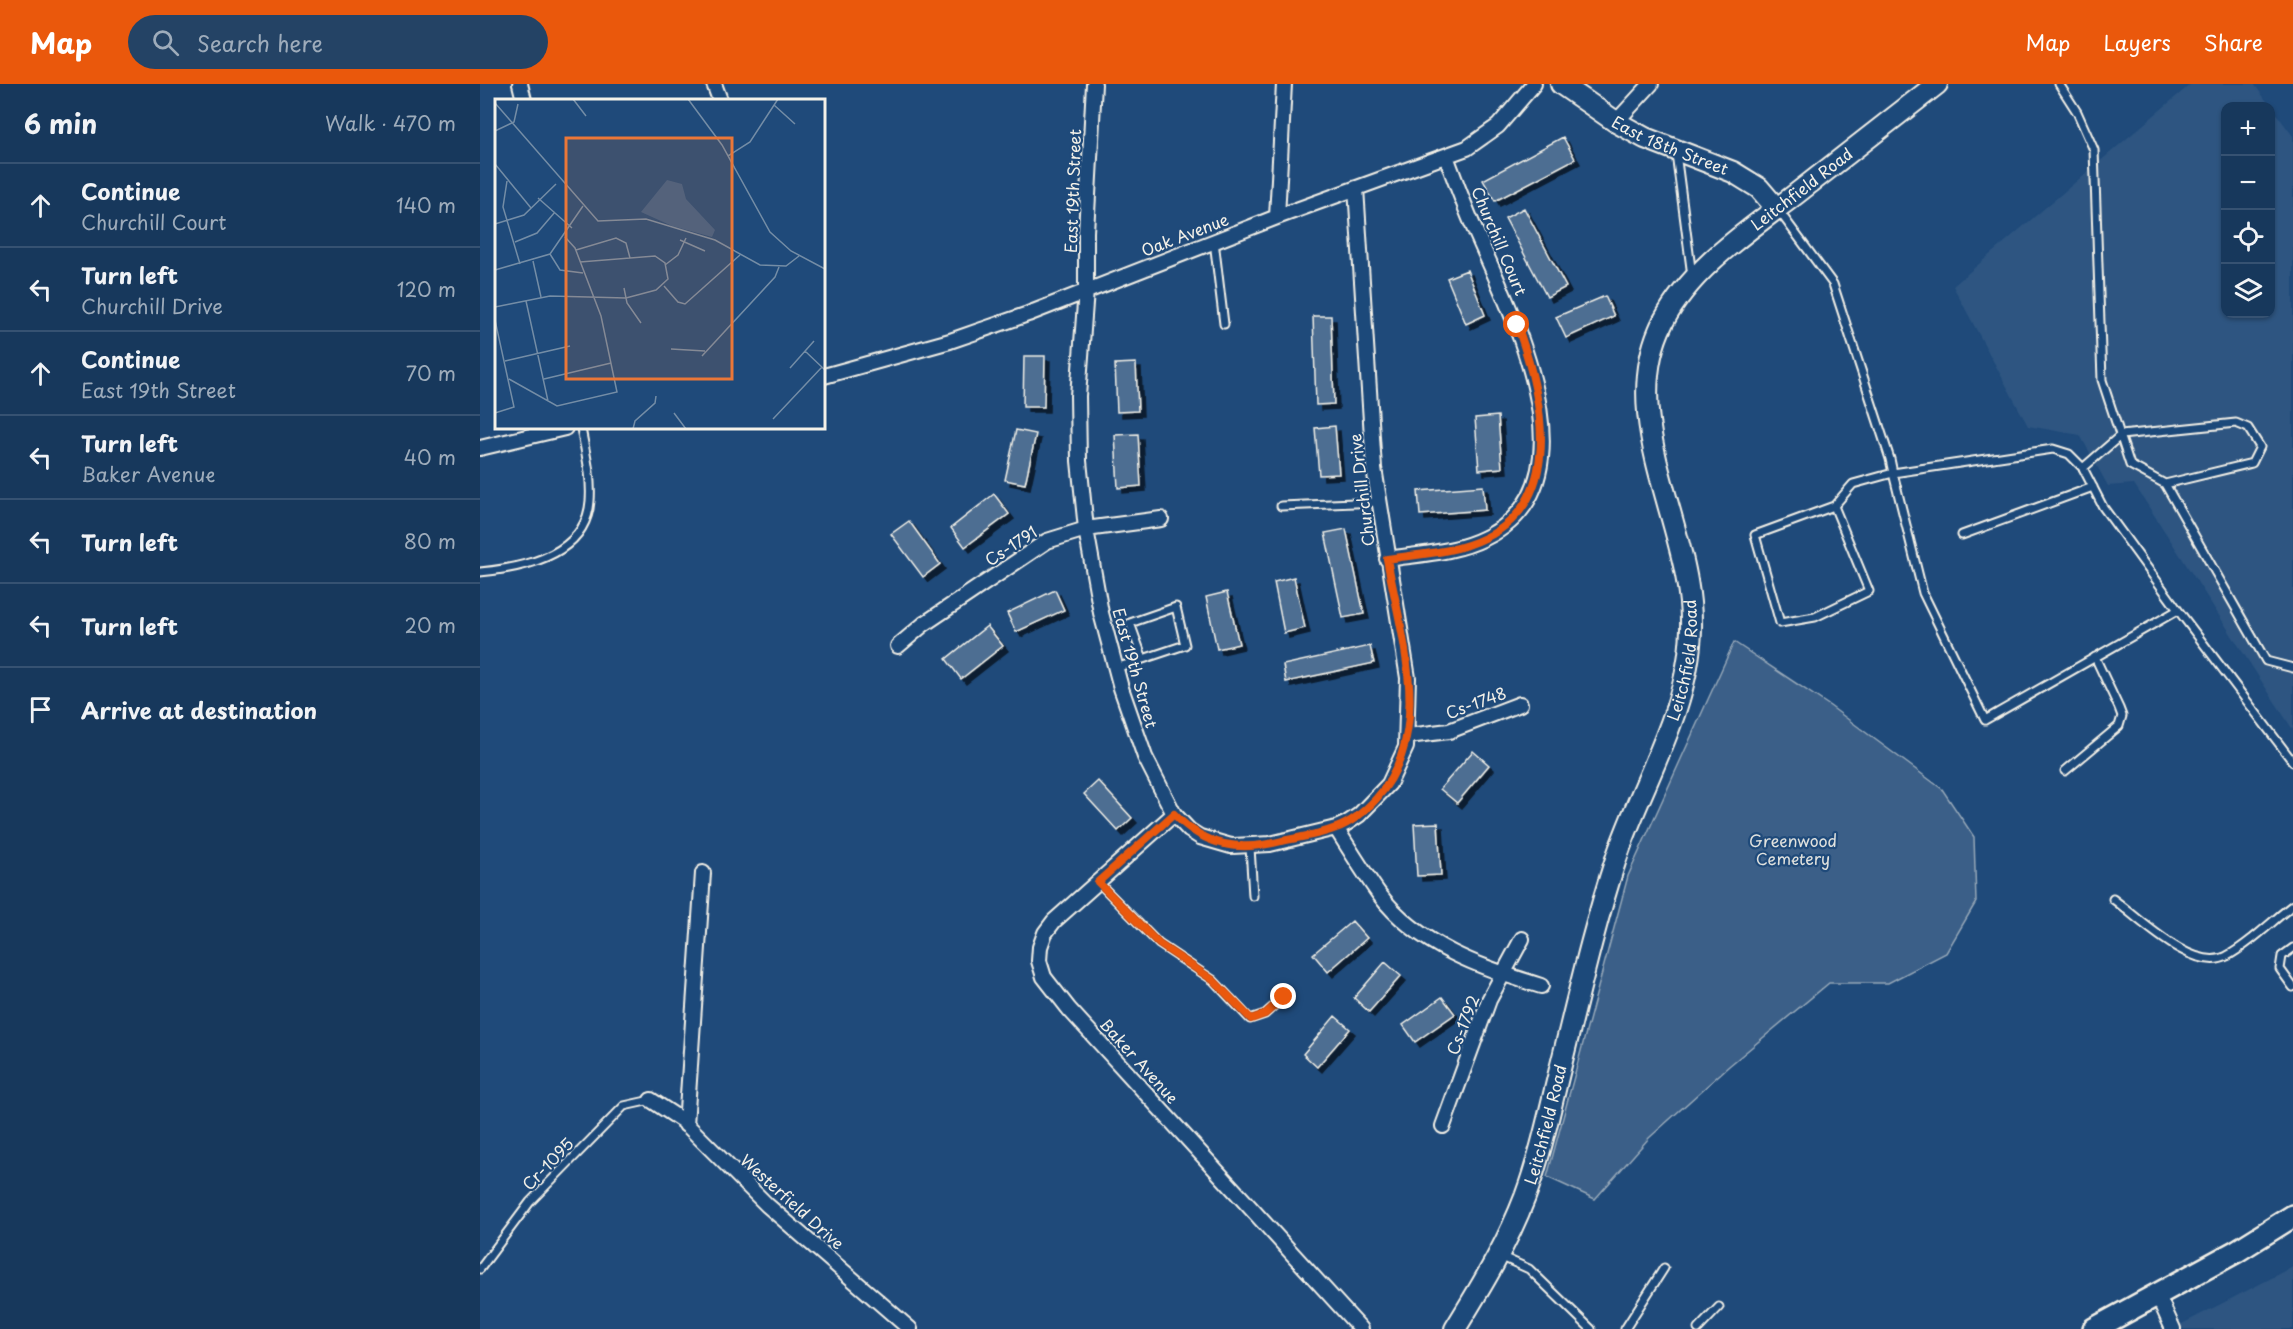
<!DOCTYPE html>
<html lang="en">
<head>
<meta charset="utf-8">
<style>
  body { margin:0; font-family:"Playpen Sans",sans-serif; background:#244365; color:#f1f3f6 }
  .controls { position:absolute; right:18px; top:18px; display:grid; overflow:hidden; border-radius:12px; box-shadow:0 2px 4px #0004 }
  .controls button { width:54px; height:54px; display:grid; place-items:center; padding:0; border:0; border-bottom:2px solid #365272; background:#17385c; color:#f1f3f6; font:30px sans-serif }
  .stop { position:absolute; width:18px; height:18px; margin:-14px; border:4px solid #ea580c; border-radius:50%; background:#fff }
  .stop.end { background:#ea580c; border-color:#fff; box-shadow:0 2px 6px #0008 }
  .list { margin:0; padding:0; list-style:none }
  h2 { display:flex; justify-content:space-between; align-items:center; height:78px; margin:0; padding:0 24px; font-size:26px }
  h2 small { font-size:20px; font-weight:400; color:#9eacbb }
  .list li { display:grid; grid-template-columns:39px 1fr auto; gap:18px; align-items:center; box-sizing:border-box; height:84px; padding:0 24px; border-top:2px solid #365272 }
  .list b { display:block; font-size:22px; white-space:nowrap }
  .list p { margin:0; font-size:20px; white-space:nowrap; color:#9eacbb }
  .list em { font-size:20px; font-style:normal; color:#9eacbb }
  .icon { flex:none; width:33px; height:33px; fill:none; stroke:currentColor; stroke-width:2; stroke-linecap:round; stroke-linejoin:round }
  .map { position:relative; flex:none; width:1813px; height:1245px; overflow:hidden }
  header { display:flex; align-items:center; gap:36px; box-sizing:border-box; height:84px; padding:0 30px; background:#ea580c; color:#fff }
  header strong { font-size:28px }
  nav { display:flex; gap:33px; margin-inline-start:auto; font-size:21px }
  .search { width:420px; height:54px; background:#244365; display:flex; align-items:center; gap:15px; box-sizing:border-box; padding:0 21px; border-radius:33px; color:#9eacbb; font-size:22px }
  main { display:flex }
  aside { flex:1; background:#17385c }
  .map>svg:first-child { display:block }
  .built { fill:#2d5581; fill-rule:evenodd }
  .green { fill:#3a5f88; stroke:#97a8b8; stroke-width:1.5 }
  .building { fill:#4d6e92; stroke:#f4f1e8; stroke-width:1.5; filter:url(#shadow) }
  .lines { fill:none; stroke-linecap:round; stroke-linejoin:round }
  .lane-casing { stroke:#f4f1e8; stroke-width:11 }
  .street-casing { stroke:#f4f1e8; stroke-width:18 }
  .secondary-casing { stroke:#f4f1e8; stroke-width:24 }
  .primary-casing { stroke:#f4f1e8; stroke-width:26 }
  .lane { stroke:#1f4a7a; stroke-width:7 }
  .street { stroke:#1f4a7a; stroke-width:14 }
  .secondary { stroke:#1f4a7a; stroke-width:20 }
  .primary { stroke:#1f4a7a; stroke-width:21 }
  .route { stroke:#ea580c; stroke-width:8 }
  .labels { text-anchor:middle; stroke-width:4.5; stroke-linejoin:round; paint-order:stroke }
  .street-label { font-size:16px; fill:#f4f1e8; stroke:#1f4a7a }
  .park-label { font-size:16px; fill:#e1e2de; stroke:#1f4a7a }
  .inset-road { fill:none; stroke:#748da6; stroke-width:1.5 }
  .view { fill:#ea7738; fill-opacity:0.15; stroke:#ea7738; stroke-width:3 }
  .inset-edge { fill:none; stroke:#f4f1e8; stroke-width:3 }
</style>
</head>
<body>
<header>
<strong>Map</strong>
<div class="search"><svg class="icon" aria-label="search" viewBox="0 0 24 24"><circle cx="10" cy="10" r="6"/><path d="M15 15l6 6"/></svg>Search here</div>
<nav><a>Map</a><a>Layers</a><a>Share</a></nav>
</header>
<main>
<aside>
<h2>6 min<small>Walk · 470 m</small></h2>
<ul class="list">
<li><svg class="icon" aria-label="ahead" viewBox="0 0 24 24"><path d="M12 20V5M6 11l6-6 6 6"/></svg><div><b>Continue</b><p>Churchill Court</p></div><em>140 m</em></li>
<li><svg class="icon" aria-label="left" viewBox="0 0 24 24"><path d="M17 20v-9H6M10 6l-5 5 5 5"/></svg><div><b>Turn left</b><p>Churchill Drive</p></div><em>120 m</em></li>
<li><svg class="icon" aria-label="ahead" viewBox="0 0 24 24"><path d="M12 20V5M6 11l6-6 6 6"/></svg><div><b>Continue</b><p>East 19th Street</p></div><em>70 m</em></li>
<li><svg class="icon" aria-label="left" viewBox="0 0 24 24"><path d="M17 20v-9H6M10 6l-5 5 5 5"/></svg><div><b>Turn left</b><p>Baker Avenue</p></div><em>40 m</em></li>
<li><svg class="icon" aria-label="left" viewBox="0 0 24 24"><path d="M17 20v-9H6M10 6l-5 5 5 5"/></svg><div><b>Turn left</b></div><em>80 m</em></li>
<li><svg class="icon" aria-label="left" viewBox="0 0 24 24"><path d="M17 20v-9H6M10 6l-5 5 5 5"/></svg><div><b>Turn left</b></div><em>20 m</em></li>
<li><svg class="icon" aria-label="arrive" viewBox="0 0 24 24"><path d="M6 21V4h12l-3 4 3 4H6"/></svg><div><b>Arrive at destination</b></div></li>
</ul>
</aside>
<div class="map">
<svg width="1813" height="1245" viewBox="0 0 1813 1245">
  <defs>
    <filter id="shadow"><feDropShadow dx="5" dy="5" stdDeviation="0" flood-color="#0009"/></filter>
  </defs>
  <rect width="100%" height="100%" fill="#1f4a7a"/>
  <filter id="ink" filterUnits="userSpaceOnUse"><feTurbulence type="fractalNoise" baseFrequency=".0167" numOctaves="2"/><feDisplacementMap in="SourceGraphic" scale="12" xChannelSelector="R" yChannelSelector="G"/><feConvolveMatrix kernelMatrix="1 2 1 2 8 2 1 2 1" color-interpolation-filters="sRGB"/></filter>
  <g filter="url(#ink)">
    <path class="built" d="M1711 0H1774L1813 52V646L1654 400 1628 402 1600 351 1548 342 1473 202ZM1746 22H1790V230H1746Z
      M1813 1183V1245H1692Z"/>
    <path class="green" d="M1254 558 1350 622 1462 705 1494 753 1496 818 1466 869 1408 899H1349L1249 982 1169 1054 1115 1115 1067 1093 1148 792Z"/>
    <path class="building" d="M1083 53 1095 75 1015 117 1003 96Z
      M1044 124 1086 203 1067 213 1025 134Z
      M987 186 1005 231 986 240 967 194Z
      M1125 212 1134 232 1086 254 1076 233Z
      M833 232H851L854 320 836 321Z
      M544 272H565L564 323H543Z
      M656 279 658 327 637 328 635 280Z
      M1018 332 1022 384 999 386 995 334Z
      M855 342 859 390 839 391 835 344Z
      M536 346 556 350 545 400 525 396Z
      M658 350 661 402 638 404 635 351Z
      M1003 402 1005 426 940 431 938 407Z
      M514 410 529 430 485 463 471 444Z
      M429 437 460 480 443 493 411 450Z
      M866 445 884 530 863 534 845 449Z
      M814 493 825 544 804 549 794 498Z
      M575 506 584 526 536 548 527 529Z
      M747 508 759 560 737 565 726 513Z
      M507 542 523 562 481 595 466 575Z
      M890 562 894 579 806 598 803 581Z
      M993 667 1009 681 977 719 960 705Z
      M618 697 652 734 638 747 604 710Z
      M958 739 961 791 937 792 934 740Z
      M872 837 887 854 848 888 833 870Z
      M905 878 921 892 889 928 874 914Z
      M962 913 975 930 935 958 923 941Z
      M855 932 870 945 837 983 823 970Z"/>
    <g class="lines">
      <g class="lane-casing">
        <path id="lane" d="M1579 0 1597 28 1614 66 1622 296 1650 381 1685 400 1772 379 1780 363 1768 344 1756 339 1641 351 1603 384
          M1196 69 1212 192
          M1299 127 1353 200 1410 375 1413 389 1443 509 1505 636 1698 526 1623 423 1603 384 1589 370 1573 365 1413 389 1373 400 1354 422 1275 451 1300 539 1335 533 1389 507 1354 422
          M734 157 744 240
          M1685 400 1786 577 1813 584
          M801 422 899 418
          M1482 451 1613 403
          M0 488C44 484 106 471 110 417 112 392 105 367 101 344
          M1698 526 1813 678
          M636 584 705 561 696 523 650 539 663 575
          M1585 687 1639 642 1642 632 1639 624 1615 573
          M770 763 773 812
          M618 798 679 860 733 896 770 935 785 930 804 913
          M1633 815C1659 834 1714 890 1747 872 1769 861 1793 836 1813 821
          M1813 864 1802 872 1800 885 1813 903
          M1020 1172 1049 1185 1111 1245
          M0 1185 50 1118 144 1022 171 1016
          M1145 1245 1184 1184
          M1218 1245 1239 1223"/>
      </g>
      <g class="street-casing">
        <path id="street" d="M40 0 44 16
          M234 0 240 16
          M614 0 606 148V206L598 312 599 377 606 445 621 529 641 604 665 673 694 730 709 746 720 753 751 762 790 760 856 744 867 739 879 731 909 700 926 663 928 594 894 384 876 104
          M1136 38 1171 0
          M797 133 804 0
          M344 292 470 257 548 230 797 133 987 64 1018 42 1054 0
          M0 364 85 344
          M907 475C940 470 975 469 1005 454 1119 399 1032 231 998 153 986 127 976 99 966 72
          M418 562 444 540 567 457 606 445 681 435
          M928 652 969 647 1040 620
          M694 730 574 837 565 849 560 863 559 877 564 893 589 925 881 1245
          M856 744C870 766 884 789 899 810 939 863 1001 883 1061 902
          M171 1016 203 1037 287 1121 430 1245
          M206 1041 223 789
          M963 1042 1009 916 1042 855
          M1678 1212 1693 1245"/>
      </g>
      <g class="secondary-casing">
        <g id="secondary">
          <path id="s1" d="M1081 0 1136 38 1165 54 1253 88 1279 104 1297 125"/>
          <path id="s2" d="M975 1245C1001 1203 1027 1160 1045 1113 1060 1073 1069 1030 1079 989 1097 917 1113 845 1136 775 1161 699 1209 627 1211 545 1214 445 1134 335 1183 238 1212 183 1268 147 1316 110 1363 73 1410 37 1457 0"/>
        </g>
      </g>
      <g class="primary-casing">
        <path id="primary" d="M1614 1245 1757 1167 1813 1132"/>
      </g>
      <use href="#lane" class="lane"/>
      <use href="#street" class="street"/>
      <use href="#secondary" class="secondary"/>
      <use href="#primary" class="primary"/>
    </g>
  </g>
  <g class="lines" filter="url(#ink)">
    <path class="route" d="M804 913 785 930 771 935 733 896 679 860 618 798 694 730C725 763 760 768 802 757 820 753 839 751 856 744 871 739 885 727 896 715 955 650 921 551 907 475 940 470 975 469 1005 454 1087 415 1061 308 1037 241"/>
  </g>
  <g class="labels">
    <g class="street-label">
      <text dy="6" stroke="none"><textPath href="#s1" startOffset="126">East 18th Street</textPath></text>
      <text dy="6" stroke="none"><textPath href="#s2" startOffset="1251">Leitchfield Road</textPath></text>
      <text transform="translate(593 107) rotate(-88)" y="6">East 19th Street</text>
      <text transform="translate(705 151) rotate(-21)" y="6">Oak Avenue</text>
      <text transform="translate(1019 157) rotate(67)" y="6">Churchill Court</text>
      <text transform="translate(882 406) rotate(-97)" y="6">Churchill Drive</text>
      <text transform="translate(531 462) rotate(-33)" y="6">Cs-1791</text>
      <text dy="6" stroke="none"><textPath href="#s2" startOffset="711">Leitchfield Road</textPath></text>
      <text transform="translate(655 584) rotate(74)" y="6">East 19th Street</text>
      <text transform="translate(996 619) rotate(-20)" y="6">Cs-1748</text>
      <text transform="translate(983 941) rotate(-69)" y="6">Cs-1792</text>
      <text transform="translate(659 977) rotate(48)" y="6">Baker Avenue</text>
      <text dy="6" stroke="none"><textPath href="#s2" startOffset="225">Leitchfield Road</textPath></text>
      <text transform="translate(68 1080) rotate(-46)" y="6">Cr-1095</text>
      <text transform="translate(312 1118) rotate(42)" y="6">Westerfield Drive</text>
    </g>
    <g class="park-label">
      <text x="1313" y="763">Greenwood<tspan x="1313" dy="18">Cemetery</tspan></text>
    </g>
  </g>
  <g transform="translate(15 15)">
    <rect width="330" height="330" fill="#1f4a7a"/>
    <path d="M172 81 187 85 191 100 220 131 217 138 177 127 146 113Z" fill="#3a5f88"/>
    <path class="inset-road" d="M78 0 91 17M193 0 227 46 275 133 296 152 330 170M0 4 103 122 151 120 220 141 265 166 291 167 304 157M279 6 300 25M0 32 19 23 23 5M233 57 255 43 283 0M0 65 36 109M12 82 8 108 25 165M43 99 77 129M0 125 29 116 61 85M185 141 210 152M20 143 42 134 60 113M81 151 121 139 131 144 135 159M55 155 65 171 88 174M38 162 46 198M170 166 183 156 191 139M0 171 55 155 88 107M169 187 183 203 190 205 245 156M129 189 132 204 146 224M31 202 53 302M0 208 55 197 131 199 161 191 173 180 170 164 160 157 85 163M0 221 19 308 0 314M176 250 210 252M310 252 330 271M207 257 280 178 284 168M10 262 75 247M295 269 319 242M14 280 62 307 122 293 106 217 80 149 70 138M49 280 116 264M179 314 191 330M278 320 327 268M138 330 140 322 160 304 161 297"/>
    <path class="view" d="M71 39H237V280H71Z"/>
    <rect width="330" height="330" class="inset-edge"/>
  </g>
</svg>
<div class="controls">
<button>+</button>
<button>−</button>
<button><svg class="icon" aria-label="locate" viewBox="0 0 24 24"><circle cx="12" cy="12" r="6"/><path d="M12 2v4M12 18v4M2 12h4M18 12h4"/></svg></button>
<button><svg class="icon" aria-label="layers" viewBox="0 0 24 24"><path d="M12 4l9 5-9 5-9-5zM3 14l9 5 9-5"/></svg></button>
</div>
<div class="stop" style="left:1037px;top:241px"></div>
<div class="stop end" style="left:804px;top:913px"></div>
</div>
</main>
</body>
</html>
